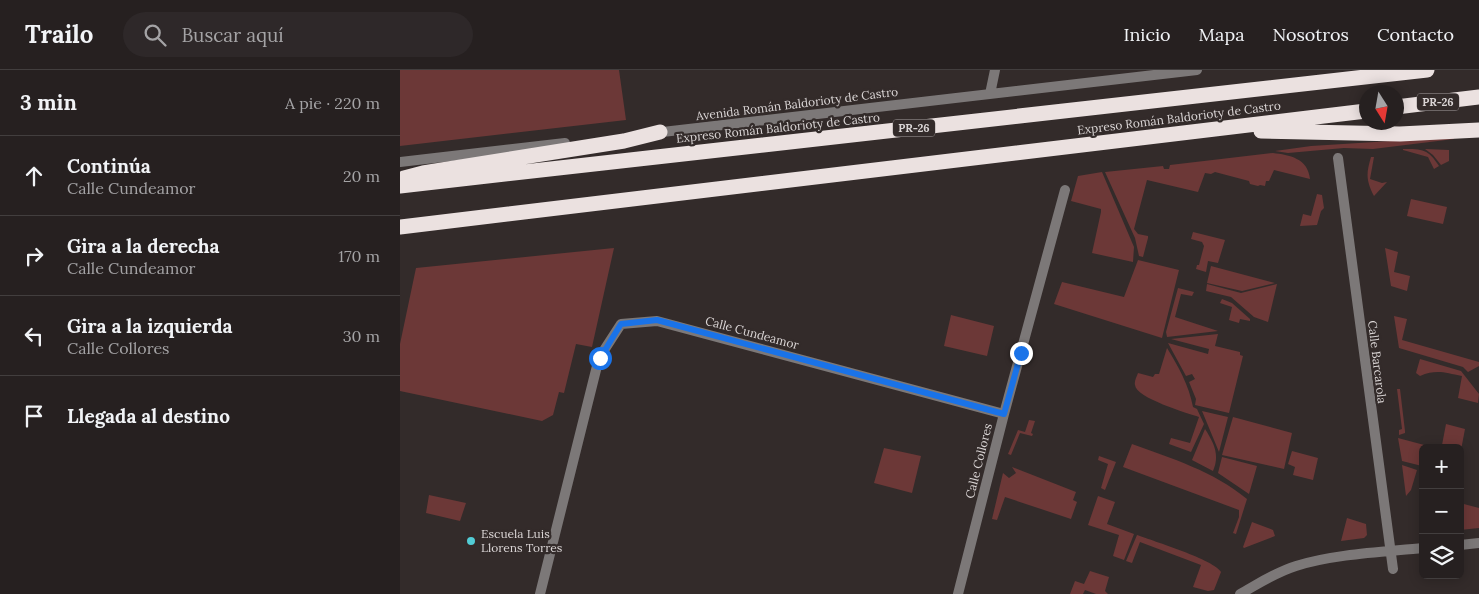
<!DOCTYPE html>
<html lang="es">
<head>
<meta charset="utf-8">
<style>
  body { margin:0; font-family:Lora,serif; background:#2e2829; color:#f1f3f6 }
  .controls { position:absolute; right:15px; bottom:15px; display:grid; overflow:hidden; border-radius:8px; box-shadow:0 2px 12px #0003 }
  .controls button { width:45px; height:45px; display:grid; place-items:center; padding:0; border:0; border-bottom:1px solid #423e3e; background:#262020; color:#f1f3f6; font:25px sans-serif }
  .compass { position:absolute; left:959px; top:15px; width:45px; height:45px; border-radius:50%; background:#262020; box-shadow:0 2px 12px #0003; rotate:169deg }
  .stop { position:absolute; width:15px; height:15px; margin:-11px; border:4px solid #1a73e8; border-radius:50%; background:#fff }
  .stop.end { background:#1a73e8; border-color:#fff; box-shadow:0 1px 5px #0008 }
  .list { margin:0; padding:0; list-style:none }
  h2 { display:flex; justify-content:space-between; align-items:center; height:65px; margin:0; padding:0 20px; font-size:21px }
  h2 small { font-size:16px; font-weight:400; color:#a4a3a5 }
  .list li { display:grid; grid-template-columns:32px 1fr auto; gap:15px; align-items:center; box-sizing:border-box; height:80px; padding:0 20px; border-top:1px solid #423e3e }
  .list b { display:block; font-size:19px; white-space:nowrap }
  .list p { margin:0; font-size:16px; white-space:nowrap; color:#a4a3a5 }
  .list em { font-size:16px; font-style:normal; color:#a4a3a5 }
  .icon { flex:none; width:28px; height:28px; fill:none; stroke:currentColor; stroke-width:2; stroke-linecap:round; stroke-linejoin:round }
  .map { position:relative; flex:none; width:1079px; height:524px; overflow:hidden }
  header { display:flex; align-items:center; gap:30px; box-sizing:border-box; height:70px; padding:0 25px; background:#262020; border-bottom:1px solid #423e3e }
  header strong { font-size:24px }
  nav { display:flex; gap:28px; margin-inline-start:auto; font-size:18px }
  .search { width:350px; height:45px; background:#2e2829; display:flex; align-items:center; gap:12px; box-sizing:border-box; padding:0 18px; border-radius:28px; color:#a4a3a5; font-size:19px }
  main { display:flex }
  aside { flex:1; background:#262020 }
  .map>svg:first-child { display:block }
  .green { fill:#6c3837 }
  .lines { fill:none; stroke-linecap:round; stroke-linejoin:round }
  .street { stroke:#7c7878; stroke-width:10 }
  .highway { stroke:#ebe1e0; stroke-width:15 }
  .route { stroke:#1a73e8; stroke-width:6 }
  .poi-dot { fill:#52ccd5; stroke:#332b2a; stroke-width:2 }
  .labels { text-anchor:middle; stroke-width:4.5; stroke-linejoin:round; paint-order:stroke }
  .shield { fill:#332b2a; stroke:#a8a2a2; stroke-width:1 }
  .shield-label { font-size:11px; font-weight:bold; fill:#dad5d5 }
  .street-label { font-size:12px; fill:#dad5d5; stroke:#332b2a }
  .poi-label { font-size:12px; fill:#dad5d5; stroke:#332b2a; text-anchor:start }
</style>
</head>
<body>
<header>
<strong>Trailo</strong>
<div class="search"><svg class="icon" aria-label="search" viewBox="0 0 24 24"><circle cx="10" cy="10" r="6"/><path d="M15 15l6 6"/></svg>Buscar aquí</div>
<nav><a>Inicio</a><a>Mapa</a><a>Nosotros</a><a>Contacto</a></nav>
</header>
<main>
<aside>
<h2>3 min<small>A pie · 220 m</small></h2>
<ul class="list">
<li><svg class="icon" aria-label="ahead" viewBox="0 0 24 24"><path d="M12 20V5M6 11l6-6 6 6"/></svg><div><b>Continúa</b><p>Calle Cundeamor</p></div><em>20 m</em></li>
<li><svg class="icon" aria-label="right" viewBox="0 0 24 24"><path d="M7 20v-9h11M14 6l5 5-5 5"/></svg><div><b>Gira a la derecha</b><p>Calle Cundeamor</p></div><em>170 m</em></li>
<li><svg class="icon" aria-label="left" viewBox="0 0 24 24"><path d="M17 20v-9H6M10 6l-5 5 5 5"/></svg><div><b>Gira a la izquierda</b><p>Calle Collores</p></div><em>30 m</em></li>
<li><svg class="icon" aria-label="arrive" viewBox="0 0 24 24"><path d="M6 21V4h12l-3 4 3 4H6"/></svg><div><b>Llegada al destino</b></div></li>
</ul>
</aside>
<div class="map">
<svg width="1079" height="524" viewBox="0 0 1079 524">
  <rect width="100%" height="100%" fill="#332b2a"/>
  <path class="green" d="M0 0H219L226 50 0 76Z
    M1054 67V69L973 79 944 78 888 83 875 81 911 76Z
    M1003 79C1023 79 1028 79 1039 96L1034 99 1028 87 1003 80Z
    M1025 79 1049 80V91L1041 95 1033 85Z
    M873 83C889 85 908 88 910 109L874 100 869 111H866L865 116 860 115 858 116 850 114 849 111 815 102 811 104 805 103 798 122 747 110 734 159 738 164 748 166V168L743 187 739 186 735 168 705 102 763 96 764 99H769L770 95Z
    M971 87H974L970 109 982 113 987 112 974 126C966 110 966 104 971 87Z
    M702 102 734 177 733 192 692 183 701 142V139L671 131 678 106Z
    M917 124 922 125 924 138 921 141 917 155 900 156 903 144 911 146Z
    M1011 129 1047 137 1043 154 1007 146Z
    M793 162 825 170 818 193 808 191 806 202 796 199 797 195H799L804 176 802 172 791 169Z
    M214 178 192 277 176 274 164 323 159 322 153 345 142 351 0 321V274L16 198Z
    M985 178 998 182 994 202 1010 206 1007 221 991 216Z
    M738 190 779 200 762 268 654 234 662 212 724 227Z
    M811 196 875 213 842 221 807 213Z
    M807 214 841 223 877 214 868 252 854 247 831 227 806 221Z
    M778 218 794 222 792 226 781 224 775 247 818 261 767 267 766 262Z
    M822 229 832 233 850 249V251L840 249 839 253 829 250 832 237 820 233Z
    M551 245 594 256 587 286 544 276Z
    M994 246 1007 249 1002 270 1079 292V296L1068 302 1063 297 999 278Z
    M818 264 815 276 840 282V285L843 286 829 343 795 335 796 329 789 312 795 309 792 304 786 306 768 273 808 284 809 279 771 269Z
    M767 278C778 296 789 315 793 337L797 339 804 354 791 382 769 374 771 368 790 373 799 347C787 343 736 328 735 315 734 311 737 306 738 303L753 307 755 304H759Z
    M1020 289 1061 301 1079 324 1078 333 1058 328 1062 306C1045 303 1037 299 1020 306L1016 303Z
    M997 319H1000L1005 361V363L999 365V360L1002 359Z
    M802 341 828 347 819 382Z
    M833 347 892 363 884 399 822 385Z
    M629 350 635 351 631 363 633 364 632 366 620 363 611 385 608 384 618 360 625 362Z
    M1046 354 1065 359 1061 380 1060 378 1042 375Z
    M805 359C814 373 820 385 813 401L792 390Z
    M998 368 1028 376 1023 378 1022 396 1002 391Z
    M732 374C773 389 813 401 847 429L836 464 833 463 839 447V440L723 397Z
    M484 378 521 386 512 423 474 413Z
    M892 381 918 388 913 410 893 405 895 397 888 394Z
    M699 386 716 392 705 420 701 418 708 394 698 390Z
    M822 387 857 396 849 424 818 403Z
    M1002 395 1017 400 1011 420 1006 426Z
    M612 397 676 422 673 430 677 432 671 449 605 427 597 450 592 449 603 403 609 408 616 403Z
    M29 425 66 433 60 451 26 443Z
    M698 426 715 432 707 454 734 464 724 490 713 486 719 465 688 455Z
    M1060 433 1079 438V458L1060 460Z
    M947 448 966 454 967 465 964 468 941 471Z
    M852 452 873 460 875 466 844 478 843 477Z
    M737 465C753 471 815 490 821 502L814 520 808 521 793 517 801 495 740 472 732 493 726 491Z
    M690 501 709 507 705 521 708 524H696L685 520 683 524H670L675 511 684 514Z"/>
  <g class="lines">
    <path class="street" d="M590 24 595 0
      M254 63 797 0
      M938 88 993 499
      M0 92 165 73
      M1060 475 1079 473
      M140 524 199 288 221 254 257 251 604 344
      M558 524 604 344 665 120
      M840 524C858 514 876 502 896 496 934 484 983 482 1023 478"/>
    <path class="highway" d="M996 37 1079 27
      M861 61 1000 64 1079 60
      M4 108 23 103 224 71 260 62
      M0 116 1027 0
      M0 157 966 41"/>
  </g>
  <g class="lines">
    <path class="route" d="M200 288 221 254 257 250 604 344 621 283"/>
  </g>
  <circle class="poi-dot" cx="71" cy="471" r="5"/>
  <g class="labels">
    <g class="shield">
      <rect x="1017" y="23.5" width="42" height="17" rx="4"/>
      <rect x="493" y="49.5" width="42" height="17" rx="4"/>
    </g>
    <g class="shield-label">
      <text x="1038" y="36">PR-26</text>
      <text x="514" y="62">PR-26</text>
    </g>
    <g class="street-label">
      <text transform="translate(397 34) rotate(-7)" y="4">Avenida Román Baldorioty de Castro</text>
      <text transform="translate(779 48) rotate(-7)" y="4">Expreso Román Baldorioty de Castro</text>
      <text transform="translate(378 58) rotate(-6)" y="4">Expreso Román Baldorioty de Castro</text>
      <text transform="translate(352 263) rotate(15)" y="4">Calle Cundeamor</text>
      <text transform="translate(977 292) rotate(83)" y="4">Calle Barcarola</text>
      <text transform="translate(579 391) rotate(-76)" y="4">Calle Collores</text>
    </g>
    <g class="poi-label">
      <text x="81" y="468">Escuela Luis<tspan x="81" dy="14">Llorens Torres</tspan></text>
    </g>
  </g>
</svg>
<div class="controls">
<button>+</button>
<button>−</button>
<button><svg class="icon" aria-label="layers" viewBox="0 0 24 24"><path d="M12 4l9 5-9 5-9-5zM3 14l9 5 9-5"/></svg></button>
</div>
<svg class="compass" viewBox="-18 -18 36 36"><path d="M0-13l5 13h-10z" fill="#e53935"/><path d="M0 13l5-13h-10z" fill="#a4a3a5"/></svg>
<div class="stop" style="left:200px;top:288px"></div>
<div class="stop end" style="left:621px;top:283px"></div>
</div>
</main>
</body>
</html>
